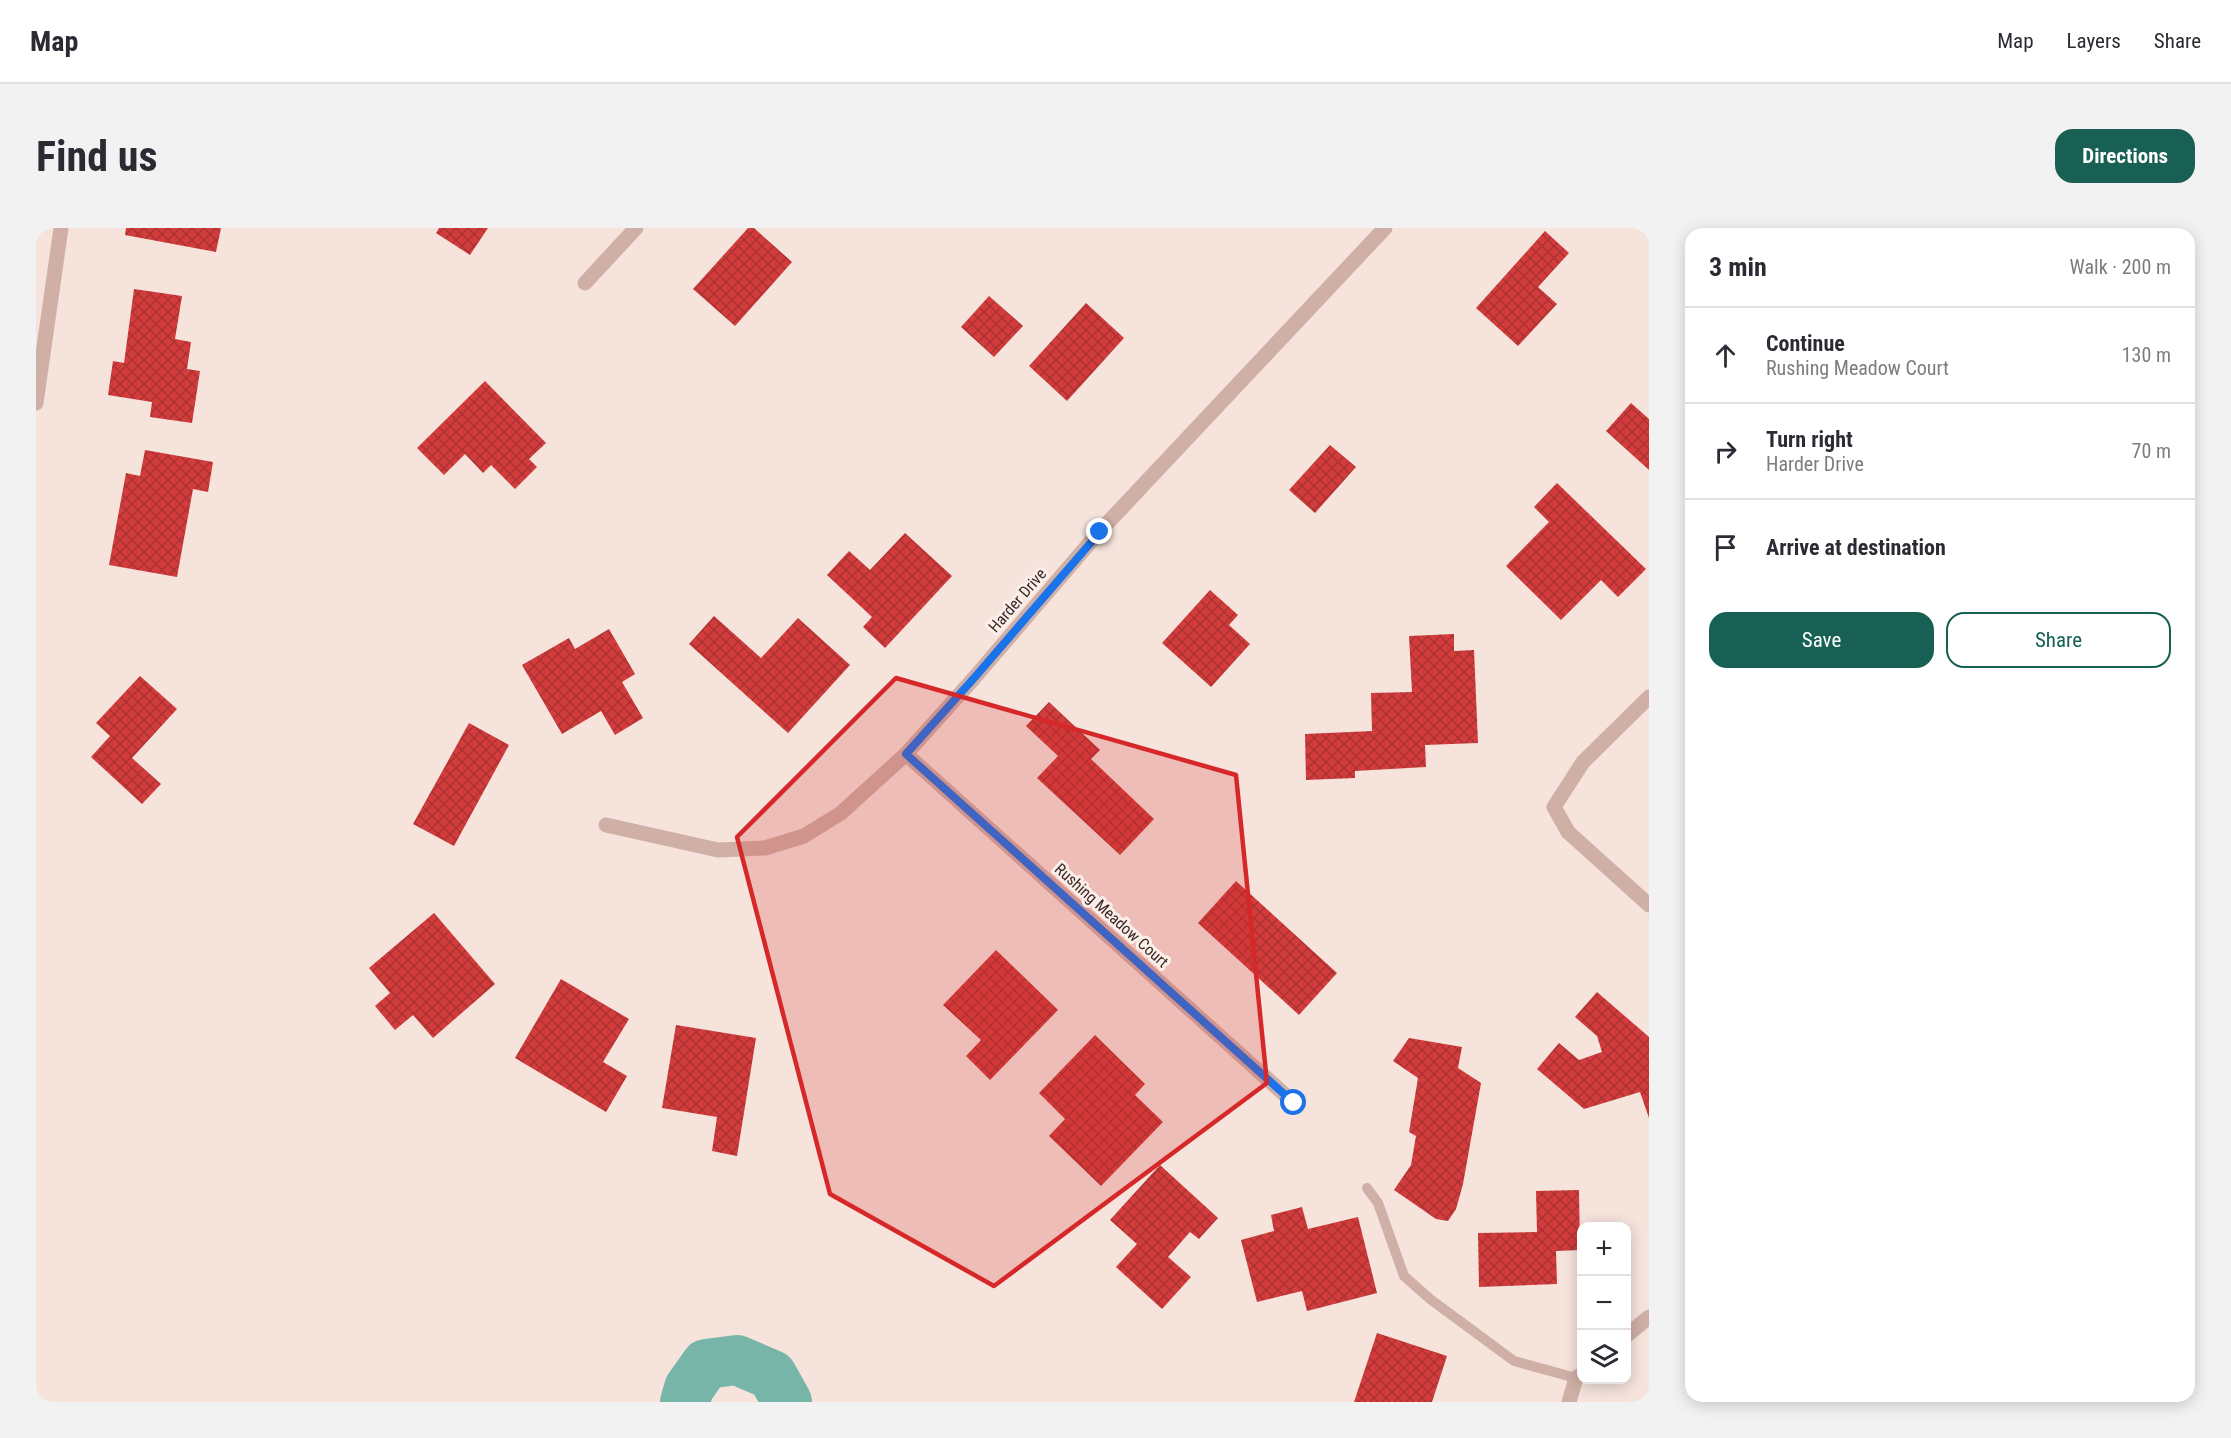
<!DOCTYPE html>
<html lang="en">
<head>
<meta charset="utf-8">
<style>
  body { margin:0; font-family:"Roboto Condensed",sans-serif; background:#f2f2f3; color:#2b2b33 }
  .controls { position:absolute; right:18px; bottom:18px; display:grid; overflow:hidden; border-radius:12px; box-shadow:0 3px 15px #0003 }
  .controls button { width:54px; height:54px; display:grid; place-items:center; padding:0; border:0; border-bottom:2px solid #e1e1e2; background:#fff; color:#2b2b33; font:30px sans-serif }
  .stop { position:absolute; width:18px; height:18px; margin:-14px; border:4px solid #1a73e8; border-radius:50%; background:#fff }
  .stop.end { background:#1a73e8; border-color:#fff; box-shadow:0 2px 6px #0008 }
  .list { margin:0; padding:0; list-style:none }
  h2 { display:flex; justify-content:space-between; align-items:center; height:78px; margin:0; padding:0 24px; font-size:26px }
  h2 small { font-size:20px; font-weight:400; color:#7c7c81 }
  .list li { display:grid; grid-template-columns:39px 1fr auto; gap:18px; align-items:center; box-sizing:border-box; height:96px; padding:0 24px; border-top:2px solid #e1e1e2 }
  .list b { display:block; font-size:22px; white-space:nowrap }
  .list p { margin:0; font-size:20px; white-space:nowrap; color:#7c7c81 }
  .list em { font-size:20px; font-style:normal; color:#7c7c81 }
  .actions { display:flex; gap:12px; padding:18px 24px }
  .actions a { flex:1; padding:14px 0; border:2px solid #186054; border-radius:18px; text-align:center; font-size:21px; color:#186054 }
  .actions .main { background:#186054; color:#fff }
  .icon { flex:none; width:33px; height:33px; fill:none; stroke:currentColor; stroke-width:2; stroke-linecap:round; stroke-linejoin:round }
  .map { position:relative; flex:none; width:1613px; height:1174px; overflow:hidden; border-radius:18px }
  header { display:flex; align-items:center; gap:36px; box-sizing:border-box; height:84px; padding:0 30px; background:#fff; border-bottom:2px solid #e1e1e2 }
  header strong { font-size:28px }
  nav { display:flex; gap:33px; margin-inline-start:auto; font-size:21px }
  .intro { display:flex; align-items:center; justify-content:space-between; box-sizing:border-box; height:144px; padding:0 36px }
  h1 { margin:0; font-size:42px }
  .button { padding:15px 27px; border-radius:18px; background:#186054; color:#fff; font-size:21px; font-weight:700 }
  main { display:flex; gap:36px; padding:0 36px }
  aside { flex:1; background:#fff; border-radius:18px; box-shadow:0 3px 15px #0003 }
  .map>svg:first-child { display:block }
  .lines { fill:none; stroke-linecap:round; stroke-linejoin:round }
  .river { stroke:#77b5a9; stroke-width:50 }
  .building { fill:url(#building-cross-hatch) }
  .service { stroke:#cfafa6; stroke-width:10 }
  .minor { stroke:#cfafa6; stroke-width:15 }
  .route { stroke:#1a73e8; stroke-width:8 }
  .marked { fill:#d62828; fill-opacity:0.2; stroke:#d62828; stroke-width:4.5; stroke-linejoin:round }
  .labels { text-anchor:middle; stroke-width:6; stroke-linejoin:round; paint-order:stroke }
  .street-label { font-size:16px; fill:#3a2928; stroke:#fcefe9 }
</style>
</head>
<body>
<header>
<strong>Map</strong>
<nav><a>Map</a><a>Layers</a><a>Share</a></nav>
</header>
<div class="intro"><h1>Find us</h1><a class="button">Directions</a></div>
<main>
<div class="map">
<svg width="1613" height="1174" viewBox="0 0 1613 1174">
  <defs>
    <pattern id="building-cross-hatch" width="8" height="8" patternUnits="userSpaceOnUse" patternTransform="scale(1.5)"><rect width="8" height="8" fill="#d33c3c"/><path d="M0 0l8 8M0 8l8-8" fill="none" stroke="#ac3232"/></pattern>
  </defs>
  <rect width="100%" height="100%" fill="#f5e3dc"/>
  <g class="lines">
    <path class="river" d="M649 1174 653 1160 670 1136 701 1132 736 1147 751 1174"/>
  </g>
  <path class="building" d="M90 0H185L180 24 89 7Z
    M403 0H452L434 27 400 5Z
    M712 0H718L756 34 699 98 657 61Z
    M1509 3 1533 25 1502 59 1521 76 1482 118 1440 80Z
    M98 61 146 68 139 111 155 114 151 141 164 143 156 195 114 189 116 174 72 167 77 133 88 135Z
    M953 68 987 98 958 129 925 99Z
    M1050 75 1088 110 1031 173 993 138Z
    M449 153 510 215 493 231 501 239 479 261 455 237 447 245 429 226 408 247 381 220Z
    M1595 175 1613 191V242L1570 203Z
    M1294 217 1320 239 1279 285 1253 262Z
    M109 222 177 234 172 264 157 261 141 349 73 337 90 245 104 248Z
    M1521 255 1610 341 1582 369 1565 352 1525 392 1470 338 1513 294 1498 279Z
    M869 305 916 348 849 420 827 399 836 389 791 347 813 323 834 342Z
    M1174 362 1202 387 1193 397 1214 416 1175 459 1126 415Z
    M678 388 725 430 762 390 814 437 752 505 653 416Z
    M573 401 599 446 586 454 607 490 579 507 565 483 526 506 486 437 533 410 539 421Z
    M1418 406V423L1438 422 1442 515 1389 517 1390 539 1319 543V550L1270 552 1269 506 1336 503 1335 465 1376 464 1373 408Z
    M104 448 141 481 96 530 125 556 106 576 55 529 74 508 60 495Z
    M1013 474 1064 522 1055 531 1118 591 1084 627 1001 550 1022 528 990 498Z
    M433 495 473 517 418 618 377 596Z
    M1200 653 1301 745 1263 787 1162 695Z
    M398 685 459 756 397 810 377 787 359 802 339 778 354 765 333 740Z
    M960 722 1022 782 954 852 930 828 945 812 907 777Z
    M525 751 593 791 567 834 591 848 570 884 479 830Z
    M1561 764 1613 809V890L1604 864 1548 881 1501 841 1523 815 1543 832 1566 824 1561 808 1539 789Z
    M640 797 720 810 701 928 676 923 681 889 626 880Z
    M1059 807 1109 856 1099 867 1127 894 1065 958 1013 908 1029 891 1003 865Z
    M1373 810 1426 819 1422 840 1445 855 1427 956 1420 981 1412 993 1400 991 1358 962 1375 937 1380 908 1373 904 1382 850 1357 833Z
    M1124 937 1182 990 1163 1011 1154 1004 1132 1029 1155 1049 1126 1081 1080 1039 1101 1016 1074 992Z
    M1543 962 1544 1022 1520 1023 1521 1056 1443 1059 1442 1005 1501 1004 1500 963Z
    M1266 979 1272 1001 1322 989 1341 1065 1271 1083 1266 1063 1221 1074 1205 1012 1238 1003 1235 987Z
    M1341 1105 1411 1128 1396 1174H1318Z"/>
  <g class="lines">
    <path class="service" d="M1331 960 1342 975 1368 1048 1394 1071 1478 1133 1540 1150"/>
    <path class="minor" d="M549 55 600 0
      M0 175 25 0
      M1613 469 1547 534 1518 579 1532 604 1613 677
      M870 526 1258 875
      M570 597 682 622 729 620 768 608 805 585 870 526 939 449 1063 304 1349 0
      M1590 1108 1613 1089
      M1533 1174 1540 1150 1546 1146"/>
  </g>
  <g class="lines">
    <path class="route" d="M1064 304 939 449 870 526 1258 875"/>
  </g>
  <path class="marked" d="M860 450 1200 547 1231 855 958 1058 794 966 701 609Z"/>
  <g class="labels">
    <g class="street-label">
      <text transform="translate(981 372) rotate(-49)" y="6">Harder Drive</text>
      <text transform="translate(1076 687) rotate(42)" y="6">Rushing Meadow Court</text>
    </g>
  </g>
</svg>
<div class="controls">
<button>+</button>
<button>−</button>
<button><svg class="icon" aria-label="layers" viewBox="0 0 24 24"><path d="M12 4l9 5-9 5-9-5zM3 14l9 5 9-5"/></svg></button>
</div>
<div class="stop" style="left:1258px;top:875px"></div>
<div class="stop end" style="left:1064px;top:304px"></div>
</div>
<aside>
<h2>3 min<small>Walk · 200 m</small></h2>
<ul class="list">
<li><svg class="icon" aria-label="ahead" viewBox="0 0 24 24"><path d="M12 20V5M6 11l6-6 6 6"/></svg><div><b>Continue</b><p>Rushing Meadow Court</p></div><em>130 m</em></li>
<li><svg class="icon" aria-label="right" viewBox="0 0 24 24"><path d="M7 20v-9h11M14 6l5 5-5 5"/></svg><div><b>Turn right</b><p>Harder Drive</p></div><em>70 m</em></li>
<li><svg class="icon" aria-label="arrive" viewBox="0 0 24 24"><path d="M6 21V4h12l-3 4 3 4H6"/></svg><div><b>Arrive at destination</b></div></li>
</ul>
<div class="actions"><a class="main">Save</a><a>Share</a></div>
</aside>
</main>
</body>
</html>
